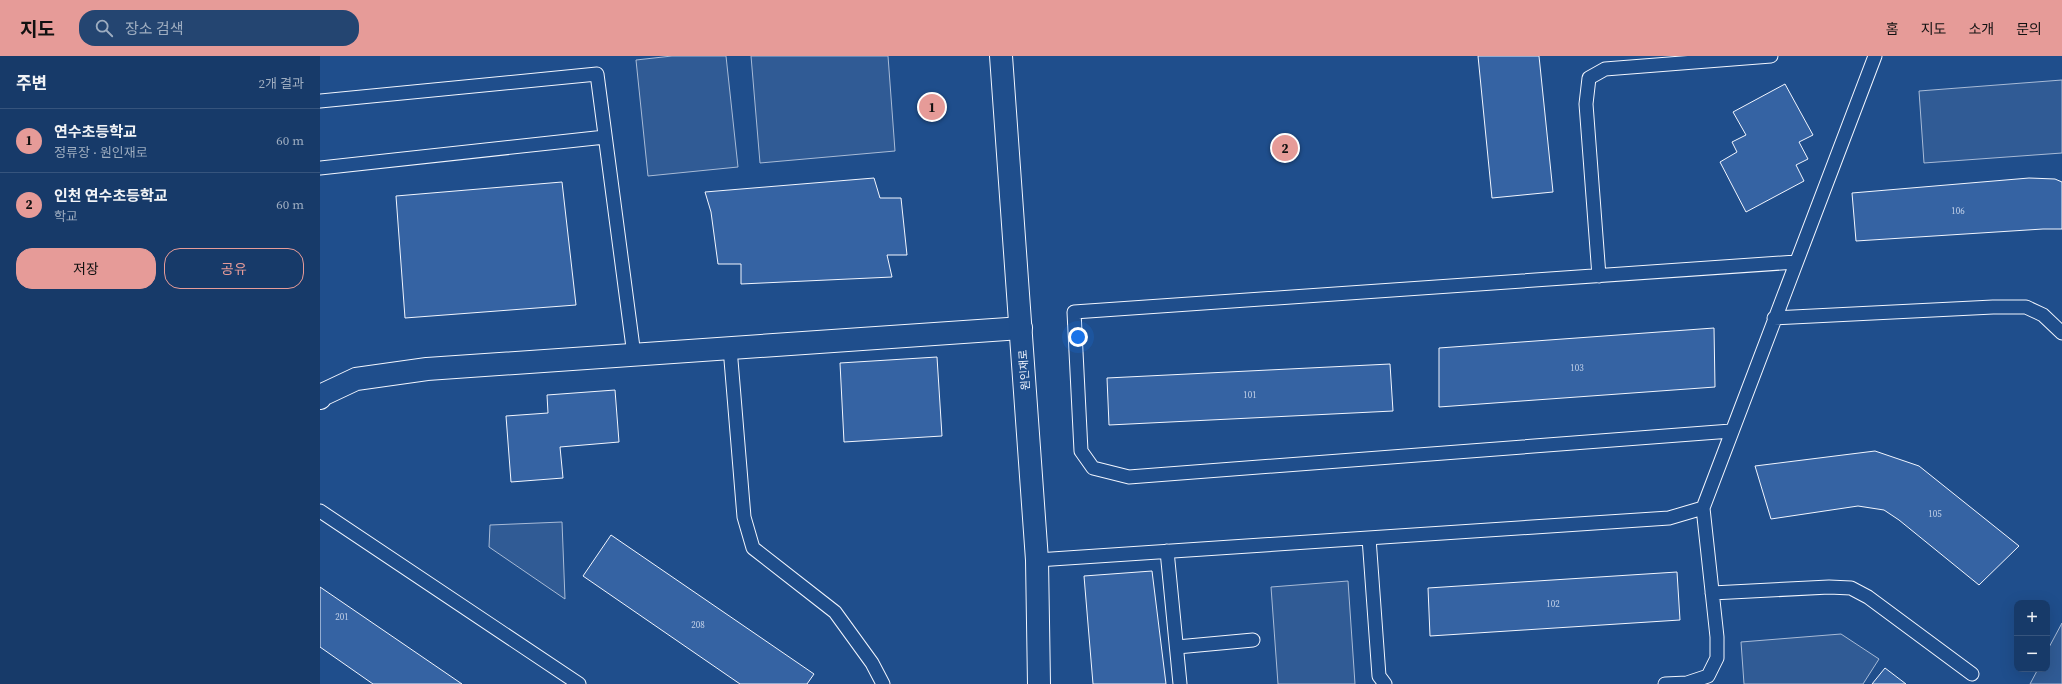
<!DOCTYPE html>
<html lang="ko">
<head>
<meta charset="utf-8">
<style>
  body { margin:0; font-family:"Source Serif 4","Noto Sans KR",serif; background:#244571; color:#f1f3f6 }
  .controls { position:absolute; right:12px; bottom:12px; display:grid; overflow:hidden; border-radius:8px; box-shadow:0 4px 16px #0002 }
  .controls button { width:36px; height:36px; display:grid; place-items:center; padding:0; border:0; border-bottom:1px solid #36547d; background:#173a69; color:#f1f3f6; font:20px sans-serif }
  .you { position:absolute; left:758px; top:281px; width:14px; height:14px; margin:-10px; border:3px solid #fff; border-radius:50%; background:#1a73e8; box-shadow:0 0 0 6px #1a73e833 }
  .badge { display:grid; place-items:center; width:26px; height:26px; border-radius:50%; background:#e69b98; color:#111; font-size:13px; font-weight:700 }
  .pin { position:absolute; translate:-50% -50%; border:2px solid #fff; box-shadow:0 1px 4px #0006 }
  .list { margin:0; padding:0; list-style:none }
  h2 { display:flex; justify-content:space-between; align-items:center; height:52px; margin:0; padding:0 16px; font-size:17px }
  h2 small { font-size:13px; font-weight:400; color:#9eadc0 }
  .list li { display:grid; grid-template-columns:26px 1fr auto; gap:12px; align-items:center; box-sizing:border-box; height:64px; padding:0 16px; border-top:1px solid #36547d }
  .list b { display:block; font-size:15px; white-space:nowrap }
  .list p { margin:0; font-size:13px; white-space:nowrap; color:#9eadc0 }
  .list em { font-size:13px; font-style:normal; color:#9eadc0 }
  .actions { display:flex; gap:8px; padding:12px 16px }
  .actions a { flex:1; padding:9px 0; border:1px solid #e69b98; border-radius:16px; text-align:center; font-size:14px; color:#e69b98 }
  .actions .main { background:#e69b98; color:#111 }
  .icon { flex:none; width:22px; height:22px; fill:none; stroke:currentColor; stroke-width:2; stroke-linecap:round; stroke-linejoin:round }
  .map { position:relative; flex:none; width:1742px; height:628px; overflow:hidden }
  header { display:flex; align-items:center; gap:24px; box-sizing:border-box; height:56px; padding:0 20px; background:#e69b98; color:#111 }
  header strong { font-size:19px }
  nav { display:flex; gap:22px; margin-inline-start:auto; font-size:14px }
  .search { width:280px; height:36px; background:#244571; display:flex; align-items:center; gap:10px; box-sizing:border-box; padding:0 14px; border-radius:16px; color:#9eadc0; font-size:15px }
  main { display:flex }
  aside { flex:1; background:#173a69 }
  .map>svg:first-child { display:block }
  .built { fill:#305b95; stroke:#a8bbd7 }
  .building { fill:#3563a3; stroke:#f2f6ff }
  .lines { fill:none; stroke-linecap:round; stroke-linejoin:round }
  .lane-casing { stroke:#f2f6ff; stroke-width:15 }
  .street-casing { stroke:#f2f6ff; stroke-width:24 }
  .secondary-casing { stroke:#f2f6ff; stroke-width:24 }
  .lane { stroke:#1f4e8c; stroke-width:13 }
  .street { stroke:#1f4e8c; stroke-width:22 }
  .secondary { stroke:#1f4e8c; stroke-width:22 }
  .labels { text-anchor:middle; stroke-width:3; stroke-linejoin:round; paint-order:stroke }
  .number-label { font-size:9px; fill:#c3d1e8 }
  .street-label { font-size:11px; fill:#f2f6ff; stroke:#1f4e8c }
</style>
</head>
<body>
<header>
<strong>지도</strong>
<div class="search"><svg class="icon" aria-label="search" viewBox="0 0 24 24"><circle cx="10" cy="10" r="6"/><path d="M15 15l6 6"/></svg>장소 검색</div>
<nav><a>홈</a><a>지도</a><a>소개</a><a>문의</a></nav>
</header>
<main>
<aside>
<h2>주변<small>2개 결과</small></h2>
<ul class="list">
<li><span class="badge">1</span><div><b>연수초등학교</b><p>정류장 · 원인재로</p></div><em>60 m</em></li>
<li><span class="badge">2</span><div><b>인천 연수초등학교</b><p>학교</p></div><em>60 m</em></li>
</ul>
<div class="actions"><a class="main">저장</a><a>공유</a></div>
</aside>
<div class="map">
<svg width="1742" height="628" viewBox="0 0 1742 628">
  <rect width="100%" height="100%" fill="#1f4e8c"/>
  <path class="built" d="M352 0H406L418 111 328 120 316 4Z
    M431 0H568L575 95 440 107Z
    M1742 24V97L1604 107 1599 35Z
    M242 466 245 543 169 491 170 469Z
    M1028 525 1035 628H958L951 531Z
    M1742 567V628H1710L1718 613H1727V595Z
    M1521 578 1559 603 1543 628H1424L1421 586Z"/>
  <path class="building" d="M1158 0H1219L1233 136 1172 142Z
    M1465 28 1493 79 1479 86 1488 103 1476 109 1484 125 1426 156 1400 106 1417 96 1412 86 1426 79 1413 56Z
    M554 122 560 142H581L587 199H567L572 221 421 228V208H398L391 156 385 136Z
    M1709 122 1735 123 1742 126V173H1723L1536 185 1532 137Z
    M242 126 256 249 85 262 76 140Z
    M1394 272 1395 331 1119 351V292Z
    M617 301 622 380 524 386 520 307Z
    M1070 308 1073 355 789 369 787 322Z
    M295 334 299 386 240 391 243 422 191 426 186 360 228 357 227 339Z
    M1555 395 1599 410 1699 490 1659 529 1579 464 1564 454 1538 450 1451 463 1435 410Z
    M291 479 494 618 487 628H420L263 520Z
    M832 515 846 628H773L764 520Z
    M1357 516 1360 564 1110 580 1108 532Z
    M0 531 142 628H53L0 591Z
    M1565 612 1586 628H1552Z"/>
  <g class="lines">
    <g class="lane-casing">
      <path id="lane" d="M0 45 277 18 314 299
        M0 112 285 81
        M1279 220 1266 48 1269 22 1285 13 1451 0
        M1454 262 1673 251H1706L1723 259 1742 277
        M410 292 424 461 433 492 515 556 552 607 563 628
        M1411 375 809 421 773 412 761 395 754 256 1476 206
        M0 455 259 628
        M1049 482 1059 620 1065 628
        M847 495 860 628
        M717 504 1349 462 1383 452 1555 0
        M1392 537 1509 531 1531 532 1548 541 1652 618
        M857 591 933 584
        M1345 628 1367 627 1388 620 1397 602V581L1383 452"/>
    </g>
    <g class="street-casing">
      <path id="street" d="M0 342 2 339 36 323 107 313 701 272"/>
    </g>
    <g class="secondary-casing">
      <path id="secondary" d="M681 0 717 504 719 628"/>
    </g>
    <use href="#lane" class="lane"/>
    <use href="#street" class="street"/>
    <use href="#secondary" class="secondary"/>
  </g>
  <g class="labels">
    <g class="number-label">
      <text x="1638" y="158">106</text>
      <text x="1257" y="315">103</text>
      <text x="930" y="342">101</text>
      <text x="1615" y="461">105</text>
      <text x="1233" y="551">102</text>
      <text x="22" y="564">201</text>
      <text x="378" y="572">208</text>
    </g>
    <g class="street-label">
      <text transform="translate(704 314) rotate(-94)" y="4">원인재로</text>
    </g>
  </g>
</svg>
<div class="controls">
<button>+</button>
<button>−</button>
</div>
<div class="you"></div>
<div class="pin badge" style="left:612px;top:51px">1</div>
<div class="pin badge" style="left:965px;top:92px">2</div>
</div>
</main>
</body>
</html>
